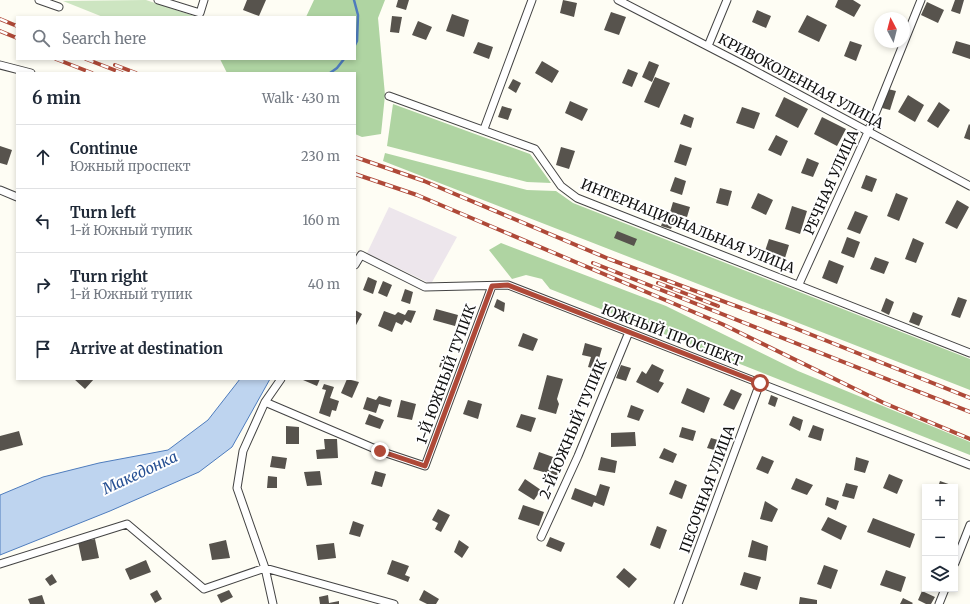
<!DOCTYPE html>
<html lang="en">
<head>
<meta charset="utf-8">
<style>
  body { margin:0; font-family:Merriweather,serif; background:#f2f2f3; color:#1f2937 }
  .controls { position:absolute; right:12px; bottom:12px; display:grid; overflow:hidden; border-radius:0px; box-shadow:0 2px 6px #0003 }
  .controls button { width:36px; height:36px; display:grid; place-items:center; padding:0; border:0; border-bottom:1px solid #e0e1e3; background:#fff; color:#1f2937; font:20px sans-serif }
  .compass { position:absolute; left:874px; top:12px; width:36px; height:36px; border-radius:50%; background:#fff; box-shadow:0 2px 6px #0003; rotate:353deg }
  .stop { position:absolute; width:12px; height:12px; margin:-9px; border:3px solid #af4938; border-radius:50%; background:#fff }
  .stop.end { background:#af4938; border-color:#fff; box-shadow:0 1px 4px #0008 }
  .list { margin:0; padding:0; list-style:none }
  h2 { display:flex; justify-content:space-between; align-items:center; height:52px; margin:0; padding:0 16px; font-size:17px }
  h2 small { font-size:13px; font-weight:400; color:#747a83 }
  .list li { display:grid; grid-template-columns:26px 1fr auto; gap:12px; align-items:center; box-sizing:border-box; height:64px; padding:0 16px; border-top:1px solid #e0e1e3 }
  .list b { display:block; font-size:15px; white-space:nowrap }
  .list p { margin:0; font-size:13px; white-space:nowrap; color:#747a83 }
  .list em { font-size:13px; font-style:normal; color:#747a83 }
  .icon { flex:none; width:22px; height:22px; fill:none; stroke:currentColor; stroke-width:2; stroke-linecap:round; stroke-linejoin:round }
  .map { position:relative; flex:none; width:970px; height:604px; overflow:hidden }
  .search { position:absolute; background:#fff; box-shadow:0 2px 6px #0003; left:16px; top:16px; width:340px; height:44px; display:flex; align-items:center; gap:10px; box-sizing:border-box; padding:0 14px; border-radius:0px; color:#747a83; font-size:15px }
  .panel { position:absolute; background:#fff; box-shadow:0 2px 6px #0003; left:16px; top:72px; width:340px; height:308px; border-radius:0px }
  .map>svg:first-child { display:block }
  .industrial { fill:#ede6ec }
  .green { fill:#cde5c1 }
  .forest { fill:#afd4a2 }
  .water { fill:#bed4ef; stroke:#4e7cbd }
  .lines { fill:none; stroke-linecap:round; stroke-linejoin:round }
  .stream { stroke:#4e7cbd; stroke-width:2.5 }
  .building { fill:#57534d }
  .minor-casing { stroke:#434343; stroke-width:9 }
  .minor { stroke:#fff; stroke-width:7 }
  .rail-casing { stroke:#af4938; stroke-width:4 }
  .rail { stroke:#fff; stroke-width:2.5; stroke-dasharray:8; stroke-linecap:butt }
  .route { stroke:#af4938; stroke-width:5 }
  .labels { text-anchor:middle; stroke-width:4; stroke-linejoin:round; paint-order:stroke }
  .street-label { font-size:14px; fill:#101010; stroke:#fff }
  .water-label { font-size:15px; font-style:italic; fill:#275093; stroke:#fff }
</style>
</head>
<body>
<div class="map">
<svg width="970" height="604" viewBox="0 0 970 604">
  <rect width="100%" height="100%" fill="#fefdf4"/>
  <path class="industrial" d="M389 207 457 237 431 284 367 253Z"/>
  <path class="green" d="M146 0 197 17H103L63 1Z"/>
  <path class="forest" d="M314 0H385L378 18 385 95 381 134 362 137 355 134V73H227L220 59H355V17H306Z
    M393 104 530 154 551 183 527 182 387 146Z
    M385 153 527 190 556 191 573 203 970 359V390L383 161Z
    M501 243 666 306 798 371 970 442V455L550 289 542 279 526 275 512 279 489 250Z"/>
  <path class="water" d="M240 379H270L232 447 199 472 110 511 0 555V495L43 477 99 463 168 450 208 420Z"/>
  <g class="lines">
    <path class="stream" d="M354 0 358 15 357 41 355 45
      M330 73 337 68 344 59"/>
  </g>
  <path class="building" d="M247 0H266L259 16 243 10Z
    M398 0H409L406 10 396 7Z
    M563 0 577 3 574 17 560 13Z
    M838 0H853L861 5 854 17 835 7Z
    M955 0H964L960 14 951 11Z
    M927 2 944 10 938 23 921 15Z
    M757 10 771 16 766 28 752 22Z
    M611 12 626 17 619 35 604 30Z
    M452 14 469 20 464 37 446 31Z
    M807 15 827 25 819 42 798 32Z
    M392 16 402 17 399 33 390 32Z
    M418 21 432 27 426 40 412 35Z
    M850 41 862 45 856 61 844 56Z
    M956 41 970 45V59L952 53Z
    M478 42 493 47 489 59 473 53Z
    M542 61 559 71 552 83 535 73Z
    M649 61 659 65 652 82 642 77Z
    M628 69 638 73 632 87 622 83Z
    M655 77 670 83 659 108 644 102Z
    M513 79 521 83 516 93 508 88Z
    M888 89 896 91 890 110 882 108Z
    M908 95 924 105 915 122 898 112Z
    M784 97 808 109 798 128 775 116Z
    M570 101 588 109 582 121 565 113Z
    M939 102 950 110 938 128 927 121Z
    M502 106 512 109 508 120 498 117Z
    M742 107 760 113 754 129 736 123Z
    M684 114 694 118 691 128 680 124Z
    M822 117 846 129 837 146 814 134Z
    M969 124 970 125V140L964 138Z
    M776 135 788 141 781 156 768 150Z
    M680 144 692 148 686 166 674 162Z
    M0 146 12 150 7 165 0 163Z
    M561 147 575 151 569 169 556 165Z
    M807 158 819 163 813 177 801 173Z
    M866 175 877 179 872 192 861 188Z
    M675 177 686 181 682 195 670 191Z
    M720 188 732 191 728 206 716 203Z
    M758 193 773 200 766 215 751 208Z
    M896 193 908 198 899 221 887 216Z
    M957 200 969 207 957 229 945 223Z
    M673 202 690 207 687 217 670 212Z
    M792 206 807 211 800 234 785 229Z
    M855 211 868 216 860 234 847 229Z
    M665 215 675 218 671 229 661 226Z
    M617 231 637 239 634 246 614 238Z
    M712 233 722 236 720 244 710 240Z
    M847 237 860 242 854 258 841 253Z
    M913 238 924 243 916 263 905 259Z
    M769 239 789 245 785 258 765 251Z
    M875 257 889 262 884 274 870 269Z
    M829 260 844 266 837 284 822 278Z
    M368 277 377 281 373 294 363 290Z
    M383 281 392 285 387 297 378 293Z
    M405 289 413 292 410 304 401 301Z
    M958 297 967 300 960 318 951 315Z
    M886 298 894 302 889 315 881 311Z
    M497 299 505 303 504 312 494 307Z
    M436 309 458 315 455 326 433 320Z
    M355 310 362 314 355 327Z
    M408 310 416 311 411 323 405 320 402 325 396 322 392 332 378 326 384 311 395 315 398 312 405 315Z
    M913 312 923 316 919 326 909 322Z
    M523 333 538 339 533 351 518 346Z
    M585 343 602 348 596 369 588 367 591 357 582 355Z
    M443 355 455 358 451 370 439 367Z
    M652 364 664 370 659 381 664 383 658 393 636 382 642 371 646 374Z
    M621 365 631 368 626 381 616 378Z
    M547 375 563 379 557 399 559 404 556 414 538 409Z
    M74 379H94L85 389Z
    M303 379H320L317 386 303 380Z
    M347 379 359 382 352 398 341 393Z
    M324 384 334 387 330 398 339 401 336 411 332 410 330 417 319 413 326 390 322 389Z
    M687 388 710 398 704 413 681 403Z
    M731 389 742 394 734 410 723 405Z
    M771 395 778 398 775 407 768 404Z
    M379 396 392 400 390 407 379 404 376 413 363 409 367 397 376 400Z
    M401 400 416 404 412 420 397 417Z
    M468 400 482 404 478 419 463 414Z
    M631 405 644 410 639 421 627 417Z
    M369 414 384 420 380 429 365 424Z
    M521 414 536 418 531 432 516 427Z
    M793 416 803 420 800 431 789 425Z
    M813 425 824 429 821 441 808 437Z
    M286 426 299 427V444H286Z
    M682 427 696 431 693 441 679 437Z
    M19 431 23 445 0 451V436Z
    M635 432 636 446 611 447V433Z
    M711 438 725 442 722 452 707 448Z
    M324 439H337L338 458 317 459 316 450 325 449Z
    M664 448 677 454 673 463 659 458Z
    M539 452 553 457 550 466 559 469 557 476 533 469Z
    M272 456 287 458 285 469 270 467Z
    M762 456 774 461 768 474 756 469Z
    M601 457 617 461 615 473 598 470Z
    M856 457 869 461 865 473 854 470Z
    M320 471 322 485 307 486 304 472Z
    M375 471 386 474 382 487 371 484Z
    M889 474 903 480 897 494 883 488Z
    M268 476 277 477V488H267Z
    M796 478 813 485 807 495 791 489Z
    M525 479 541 490 534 500 518 490Z
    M675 480 687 485 682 499 669 494Z
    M940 481 957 487 955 491V487H938Z
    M846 483 858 486 854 499 842 496Z
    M600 484 610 487 604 506 594 502 592 507 571 499 575 488 596 496Z
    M827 497 839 501 836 510 825 505Z
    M765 501 778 509 772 522 760 519Z
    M523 505 544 512 539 526 518 519Z
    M438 509 450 515 441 532 435 529 438 523 432 520Z
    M828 517 847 526 841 540 821 530Z
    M873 518 915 534 910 548 867 532Z
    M353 521 364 525 360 537 349 534Z
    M657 526 667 530 660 549 650 545Z
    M550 537 565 543 561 552 546 546Z
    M95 539 99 558 82 561 78 542Z
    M226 540 230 558 212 560 209 544Z
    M459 540 469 547 462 558 454 552Z
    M752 540 768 546 766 561 748 557Z
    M334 543 336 558 318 560 316 545Z
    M146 560 151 572 130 580 125 569Z
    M392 560 409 566 405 575 410 577 408 582 387 574Z
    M824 565 838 570 831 589 817 584Z
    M624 568 637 579 629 588 616 577Z
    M886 570 906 577 901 592 880 585Z
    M744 572 761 577 757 590 740 585Z
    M52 574 57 582 50 586 45 579Z
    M157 590 162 599 155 603 150 594Z
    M229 590 233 597 221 603 217 595Z
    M424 590 439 599 436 604H427L419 600Z
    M922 591 935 597 931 604H926L918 600Z
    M42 595 45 604H30L28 599Z
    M328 595 329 603 339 601V604H320L319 597Z
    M800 597 817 600V604H799Z
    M903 598 913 603 912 604H900Z"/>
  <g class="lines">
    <g class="minor-casing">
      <path id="minor" d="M39 0 59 7
        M158 0 200 13 204 0
        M618 0 742 64 970 186
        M708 46 727 0
        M0 65 31 73
        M389 96 535 149 561 186 577 198 970 353
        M484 129 532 0
        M0 190 17 197
        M355 265 361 255 425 287 508 285 970 465
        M799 284 868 132 921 0
        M265 402 380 451 425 466 492 286
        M541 537 578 456 629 332
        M955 563 970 525
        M0 564 127 524 204 589 265 568 394 604
        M273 604 265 568 237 488 243 451 265 402 281 379
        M678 604 760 383
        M939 604 945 589"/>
    </g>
    <use href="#minor" class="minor"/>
    <g class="rail-casing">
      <path id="rail" d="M0 19 17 26
        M0 31 17 38
        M56 59 92 73
        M86 59 122 73
        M115 65 136 73
        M355 157 424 181 609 259 787 325 970 398
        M355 174 417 195 722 324 884 403 970 439
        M593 263 970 412
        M658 283 718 306"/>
    </g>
    <use href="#rail" class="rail"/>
  </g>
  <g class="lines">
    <path class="route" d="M380 451 425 466 492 286 508 285 760 383"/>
  </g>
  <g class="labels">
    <g class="street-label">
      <text transform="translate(801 81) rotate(28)" y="5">КРИВОКОЛЕННАЯ УЛИЦА</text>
      <text transform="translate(831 182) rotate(-66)" y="5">РЕЧНАЯ УЛИЦА</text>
      <text transform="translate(688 226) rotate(22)" y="5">ИНТЕРНАЦИОНАЛЬНАЯ УЛИЦА</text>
      <text transform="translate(672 335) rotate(21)" y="5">ЮЖНЫЙ ПРОСПЕКТ</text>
      <text transform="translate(446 374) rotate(-70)" y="5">1-Й ЮЖНЫЙ ТУПИК</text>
      <text transform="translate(573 429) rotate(-67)" y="5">2-Й ЮЖНЫЙ ТУПИК</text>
      <text transform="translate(707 489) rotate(-70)" y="5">ПЕСОЧНАЯ УЛИЦА</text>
    </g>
    <g class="water-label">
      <text transform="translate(140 473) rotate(-25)" y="5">Македонка</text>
    </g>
  </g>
</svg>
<div class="controls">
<button>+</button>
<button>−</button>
<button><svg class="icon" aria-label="layers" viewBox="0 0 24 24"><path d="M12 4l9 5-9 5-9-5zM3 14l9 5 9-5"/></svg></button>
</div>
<svg class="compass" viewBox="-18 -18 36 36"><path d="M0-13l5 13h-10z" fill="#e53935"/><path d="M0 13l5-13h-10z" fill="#747a83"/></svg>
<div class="stop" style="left:760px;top:383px"></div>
<div class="stop end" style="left:380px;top:451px"></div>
<div class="search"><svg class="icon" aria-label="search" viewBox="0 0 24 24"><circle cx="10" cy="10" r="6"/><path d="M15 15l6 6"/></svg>Search here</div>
<section class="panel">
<h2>6 min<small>Walk · 430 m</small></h2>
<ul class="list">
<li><svg class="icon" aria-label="ahead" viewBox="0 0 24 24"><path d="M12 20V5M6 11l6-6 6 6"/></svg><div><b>Continue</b><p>Южный проспект</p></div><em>230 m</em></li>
<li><svg class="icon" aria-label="left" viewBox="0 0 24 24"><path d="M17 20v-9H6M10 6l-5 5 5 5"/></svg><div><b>Turn left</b><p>1-й Южный тупик</p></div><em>160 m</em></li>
<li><svg class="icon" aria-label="right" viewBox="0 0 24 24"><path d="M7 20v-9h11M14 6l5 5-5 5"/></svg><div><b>Turn right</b><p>1-й Южный тупик</p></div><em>40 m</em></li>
<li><svg class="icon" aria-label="arrive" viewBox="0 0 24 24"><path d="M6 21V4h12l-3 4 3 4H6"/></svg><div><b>Arrive at destination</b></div></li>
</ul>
</section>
</div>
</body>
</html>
